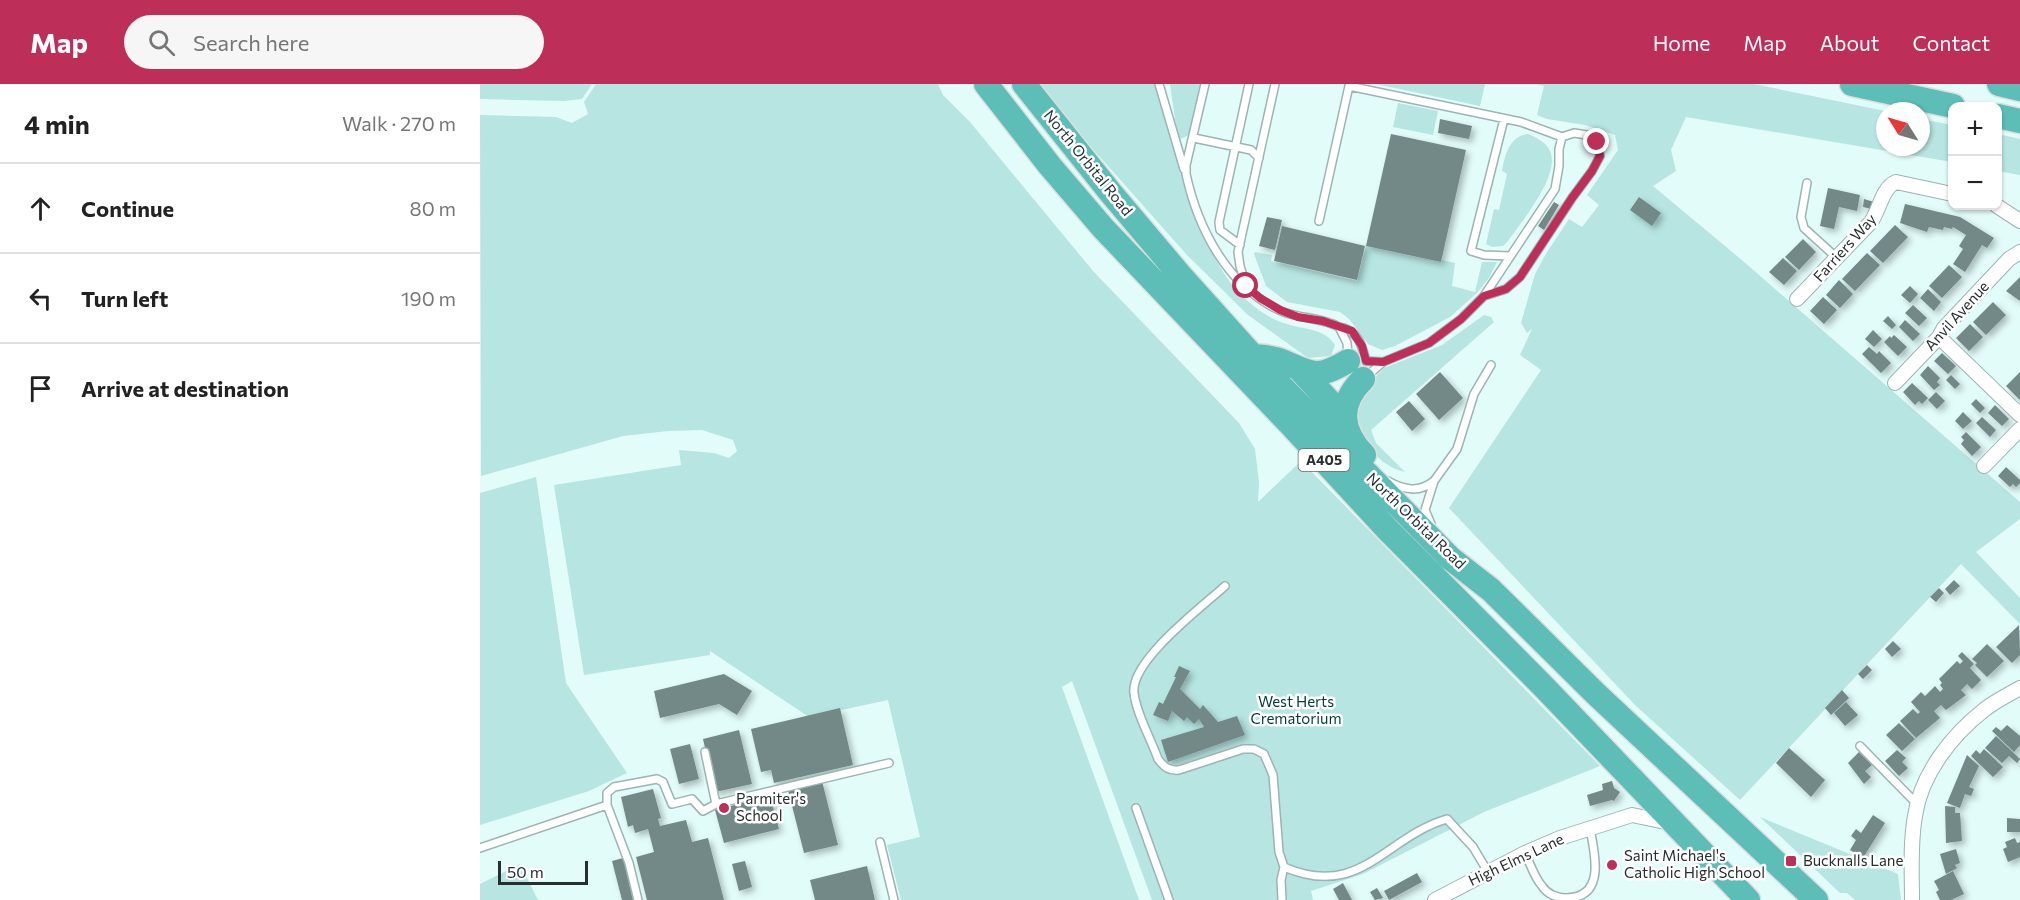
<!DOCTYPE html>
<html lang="en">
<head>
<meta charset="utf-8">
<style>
  body { margin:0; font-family:Commissioner,sans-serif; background:#f6f6f6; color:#222 }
  .controls { position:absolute; right:18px; top:18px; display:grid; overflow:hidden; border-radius:12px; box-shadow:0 2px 4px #0004 }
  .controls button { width:54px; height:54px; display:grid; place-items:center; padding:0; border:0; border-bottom:2px solid #e0e0e0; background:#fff; color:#222; font:30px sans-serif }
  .compass { position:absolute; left:1396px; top:18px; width:54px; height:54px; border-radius:50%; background:#fff; box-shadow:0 2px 4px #0004; rotate:307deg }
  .scale { position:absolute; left:18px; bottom:15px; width:90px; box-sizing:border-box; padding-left:6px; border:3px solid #262f2e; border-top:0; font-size:16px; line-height:21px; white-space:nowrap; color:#262f2e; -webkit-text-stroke:4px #fff; paint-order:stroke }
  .stop { position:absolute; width:18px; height:18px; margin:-14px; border:4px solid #bd2e58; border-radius:50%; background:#fff }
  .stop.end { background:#bd2e58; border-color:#fff; box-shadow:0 2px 6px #0008 }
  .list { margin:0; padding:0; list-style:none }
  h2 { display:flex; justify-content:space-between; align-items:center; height:78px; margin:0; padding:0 24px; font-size:26px }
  h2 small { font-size:20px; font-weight:400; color:#767676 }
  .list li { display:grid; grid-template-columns:39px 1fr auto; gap:18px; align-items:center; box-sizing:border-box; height:90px; padding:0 24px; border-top:2px solid #e0e0e0 }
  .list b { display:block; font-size:22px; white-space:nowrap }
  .list em { font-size:20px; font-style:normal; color:#767676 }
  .icon { flex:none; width:33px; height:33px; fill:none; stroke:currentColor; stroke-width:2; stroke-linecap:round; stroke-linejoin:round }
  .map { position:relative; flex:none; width:1540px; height:816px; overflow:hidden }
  header { display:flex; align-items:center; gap:36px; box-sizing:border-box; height:84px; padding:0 30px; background:#bd2e58; color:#fff }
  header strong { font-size:28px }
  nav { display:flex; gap:33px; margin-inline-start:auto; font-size:21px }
  .search { width:420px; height:54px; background:#f6f6f6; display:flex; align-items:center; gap:15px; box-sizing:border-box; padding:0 21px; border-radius:33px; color:#767676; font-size:22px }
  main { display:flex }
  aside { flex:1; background:#fff }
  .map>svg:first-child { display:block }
  .green { fill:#b7e5e1 }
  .building { fill:#728987; filter:url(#shadow) }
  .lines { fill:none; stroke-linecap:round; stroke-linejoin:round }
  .lane-casing { stroke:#9cb4b2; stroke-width:10 }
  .street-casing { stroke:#9cb4b2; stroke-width:16 }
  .highway-casing { stroke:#dcdede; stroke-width:27 }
  .lane { stroke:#fff; stroke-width:7 }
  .street { stroke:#fff; stroke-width:14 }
  .highway { stroke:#5cbeb7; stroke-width:24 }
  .route { stroke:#bd2e58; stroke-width:8 }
  .poi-dot { fill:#bd2e58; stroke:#fff; stroke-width:2 }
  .labels { text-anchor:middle; stroke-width:5; stroke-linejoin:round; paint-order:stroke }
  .shield { fill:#fff; stroke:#676d6d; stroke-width:1.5 }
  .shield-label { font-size:14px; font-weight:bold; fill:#262f2e }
  .street-label { font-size:15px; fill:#262f2e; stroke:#fff }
  .park-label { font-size:15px; fill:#023d3a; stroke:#fff }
  .poi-label { font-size:15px; fill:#262f2e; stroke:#fff; text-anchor:start }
</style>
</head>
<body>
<header>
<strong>Map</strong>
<div class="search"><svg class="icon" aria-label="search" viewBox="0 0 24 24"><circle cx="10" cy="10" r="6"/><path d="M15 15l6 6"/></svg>Search here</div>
<nav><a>Home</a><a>Map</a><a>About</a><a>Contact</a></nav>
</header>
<main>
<aside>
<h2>4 min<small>Walk · 270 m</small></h2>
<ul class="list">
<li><svg class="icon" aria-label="ahead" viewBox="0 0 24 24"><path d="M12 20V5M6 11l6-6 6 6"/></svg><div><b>Continue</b></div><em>80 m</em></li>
<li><svg class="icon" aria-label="left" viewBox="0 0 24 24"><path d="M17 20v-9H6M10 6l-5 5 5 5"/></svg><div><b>Turn left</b></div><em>190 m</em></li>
<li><svg class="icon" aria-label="arrive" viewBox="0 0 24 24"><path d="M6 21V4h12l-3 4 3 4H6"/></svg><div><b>Arrive at destination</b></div></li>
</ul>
</aside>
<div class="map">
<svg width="1540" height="816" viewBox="0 0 1540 816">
  <defs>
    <filter id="shadow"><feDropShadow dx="3.5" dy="3.5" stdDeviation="3" flood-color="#0004"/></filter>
  </defs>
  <rect width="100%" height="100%" fill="#e2fcf9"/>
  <path class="green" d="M0 0H112L102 15 84 17 0 15Z
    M116 0H458L463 11 490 38 613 187 759 339 775 365 779 398 778 418 821 377 1120 682 1004 728 883 790 831 807 833 816H672L592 597 582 603 659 816H421L407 761 440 753 408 616 329 633 230 567V571L104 591 74 401 201 381 199 366 234 369 249 374 257 367 253 356 222 346 188 347 143 352 1 392 0 31 76 33 92 39 108 30 104 18Z
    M560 0H674C685 37 696 73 709 109 724 150 738 196 775 223 784 230 795 237 807 240 825 246 844 244 855 261L851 272 828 274 768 231 707 171 612 64Z
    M690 0H720L709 51 698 56Z
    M896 0H1005L1000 22Z
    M1055 0H1274L1405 27V63H1441V35L1472 41V78L1206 33 1191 66 1196 87 1173 102 1263 177 1540 418V435L1496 468 1540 514V540L1481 480 1260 716 1155 621 969 424 1061 286 1040 271 1052 245 1047 249 1041 239 1055 190 1067 168 1089 135 1102 143 1119 121 1107 111 1138 66 1135 51 1105 41 1067 35 1057 31 1064 2Z
    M918 19 958 27 953 51 913 43Z
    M1048 50C1057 54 1066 58 1070 67 1081 91 1041 138 1028 157L1023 162 1012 163 1006 160 1014 125 1019 126 1027 90 1022 87C1025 70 1030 52 1048 50Z
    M1518 50 1540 55V91L1518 87Z
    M886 162 961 178 962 176 975 179 972 202 995 208 1002 178H1017L1009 194 997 209 970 233 915 262 902 266 888 260 869 235 860 228 807 218 786 202 774 170 775 168 792 171 791 177 877 197Z
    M1004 231 1011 233 1014 238 891 346 896 359 925 388 915 385 903 378 889 365 877 342V327L886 303 904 284 962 261Z
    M56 393 86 599 147 689 109 707 0 741V409Z
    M1280 733 1418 790 1421 816H1375L1367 809H1360Z
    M40 780 58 816H0V800Z"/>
  <path class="building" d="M960 35 992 42 989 55 958 49Z
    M911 50 986 66 961 178 886 162Z
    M1348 104 1380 111 1377 127 1359 123 1354 145 1340 142Z
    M1159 113 1181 129 1172 142 1150 126Z
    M1384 115 1394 118 1392 125 1383 123Z
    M1074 118 1079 121 1064 146 1058 142Z
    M1425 120 1480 133 1514 154 1507 164 1502 161 1485 188 1473 180 1483 165 1479 162 1486 151 1473 143 1472 145 1464 143 1463 146 1449 143 1447 148 1420 139Z
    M787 133 802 136 795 166 779 162Z
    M1415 141 1428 153 1403 179 1390 167Z
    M802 142 885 162 877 196 794 177Z
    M1323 155 1336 168 1319 186 1305 173Z
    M1387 169 1400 181 1375 207 1362 195Z
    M1303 174 1317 187 1304 201 1289 188Z
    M1469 181 1482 193 1462 214 1449 202Z
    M1540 193V217L1526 207Z
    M1359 196 1373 210 1360 224 1346 211Z
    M1430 202 1438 210 1430 219 1421 211Z
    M1448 205 1461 218 1454 227 1440 214Z
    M1343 213 1357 226 1344 240 1330 227Z
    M1513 218 1526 231 1506 251 1493 238Z
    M1433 221 1447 234 1439 242 1425 229Z
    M1408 232 1416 241 1412 245 1403 237Z
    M1425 236 1440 250 1433 257 1419 243Z
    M1490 240 1503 253 1489 267 1476 254Z
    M1393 246 1402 255 1394 263 1385 255Z
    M1414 251 1427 263 1418 272 1404 258 1410 252 1411 254Z
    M1389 263 1397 270 1399 267 1411 279 1401 289 1382 270Z
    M1462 269 1476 282 1468 290 1454 277Z
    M1448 282 1460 294 1457 298 1460 301 1454 306 1440 291Z
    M960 288 983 314 959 336 936 310Z
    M1540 288V316L1526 302Z
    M1471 291 1480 300 1475 305 1466 296Z
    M1432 299 1448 314 1442 320 1439 317 1435 321 1423 308Z
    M1456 308 1465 317 1457 325 1448 316Z
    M1496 315 1505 324 1500 329 1491 320Z
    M929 317 945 335 932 347 916 328Z
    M1515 321 1529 335 1522 342 1508 329Z
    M1483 328 1492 337 1483 345 1475 337Z
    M1502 333 1516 346 1510 353 1496 339Z
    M1486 348 1501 363 1492 372 1481 360 1484 356 1481 353Z
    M1526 383 1540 396V399L1536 403 1533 400 1530 403 1518 392Z
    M1474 496 1480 502 1470 511 1465 505Z
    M1459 504 1464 509 1456 518 1450 513Z
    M1539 541 1540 571 1532 579 1516 563Z
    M1413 557 1421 565 1412 573 1405 565Z
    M1507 560 1524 577 1507 593 1495 581 1497 579 1492 575Z
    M1482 568 1494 580 1490 584 1501 596 1492 605 1487 600 1481 606 1486 611 1466 626 1461 621 1454 627 1460 634 1436 654 1420 637 1433 625 1438 630 1440 628 1431 618 1441 608 1445 612 1455 602 1460 608 1463 605 1460 601 1462 599 1459 595 1477 577 1480 580 1483 577 1478 572Z
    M1387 581 1392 586 1383 595 1378 590Z
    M699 582 710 587 700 605 720 625 723 621 738 638 757 632 765 651 688 678 681 656 724 643 719 635 714 640 707 633 704 637 692 627 688 637 673 631 679 618 683 620 696 593H694Z
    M244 590 272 607 257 631 239 620 180 634 174 607Z
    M1362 606 1369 614 1351 631 1345 624Z
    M1366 618 1378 631 1365 642 1354 629Z
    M360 624 373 681 294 699 291 686 281 688 271 645Z
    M1419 639 1435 655 1422 667 1406 651Z
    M1527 641 1540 652V661L1534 668 1512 647 1516 643 1521 647Z
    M259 646 272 700 235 708 223 655Z
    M1516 652 1540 675 1537 679 1529 672 1522 679 1505 664Z
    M210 660 219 695 199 700 190 665Z
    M1309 664 1345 696 1331 713 1296 679Z
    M1504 665 1523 683 1513 693 1491 672 1496 666 1500 670Z
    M1417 666 1426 674 1422 678 1428 684 1419 692 1405 677Z
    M1379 668 1392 681 1385 687 1391 693 1384 700 1368 679Z
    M1487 671 1499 682 1489 703 1494 705 1491 712 1485 710 1480 724 1467 719Z
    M342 697 358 761 324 769 308 706Z
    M1132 697 1134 704 1140 708 1134 717 1132 716 1110 722 1107 711 1123 706 1122 700Z
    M173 705 181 734 178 735 180 742 206 736 212 758 228 754 244 816H167L156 773 174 768 168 745 155 749 153 741 148 743 141 713Z
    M290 712 299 745 244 759 235 726Z
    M1465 722 1475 723V729H1480L1482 757 1466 759Z
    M1393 731 1405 739 1383 774 1370 766 1376 756 1371 752 1376 745 1381 749Z
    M1527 734 1540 735V748H1527Z
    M1535 754 1537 759 1540 758V773L1528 778 1523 765 1527 763 1525 758Z
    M1476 765 1480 779 1475 781 1477 784 1466 790 1460 770Z
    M143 774 153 816H142L132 777Z
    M265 777 272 803 259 807 252 780Z
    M387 782 395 816H335L330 796Z
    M1473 787 1484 810 1471 816H1460L1456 808 1459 806 1454 797Z
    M937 789 942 798 909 816 904 807Z
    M863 799 872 816H859L853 805Z
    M897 804 903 814 895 816 890 808Z"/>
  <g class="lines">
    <g class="lane-casing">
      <path id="lane" d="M679 0 704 85
        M725 0 706 81V90C718 145 748 203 801 227 820 235 841 233 859 243
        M1024 35 991 167 1004 171 1030 172
        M714 54 771 66 779 74
        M1327 99 1321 133 1324 144 1357 174
        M839 137 869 2 1041 38 1082 53 1094 49 1107 51 1117 58 1120 72 1112 87 1092 114 1040 193 1026 205 1004 212
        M760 161 740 146 739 138 769 0
        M766 202 760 182 758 168 795 0
        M868 272 867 259 859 243C878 246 882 261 886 277L903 278 887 292
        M903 278 949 259 981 235 1004 212 1075 105 1079 82V65L1082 53
        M908 397C924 406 939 409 954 397L945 426 951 440
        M954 397 977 365 994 310 1011 281
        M745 502C722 523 650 577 654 609 656 629 671 655 678 675 684 683 689 687 699 686L763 665H774L784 670 793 691 799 768 804 783 801 796 802 816
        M1380 662 1438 721
        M236 720 409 679
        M127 721V709L134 703 177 695 183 698 192 720 212 715 223 727 236 720 225 668
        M656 724 689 816
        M400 758 414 816
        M0 764 127 721 149 779 158 816
        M1045 769C1050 779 1054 793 1062 802 1067 810 1077 814 1086 814 1126 814 1115 770 1110 745
        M804 783C880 816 905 753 967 735L993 763 1008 788"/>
    </g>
    <g class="street-casing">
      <path id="street" d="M1517 122 1540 137
        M1317 215 1391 138C1400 125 1402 104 1416 98L1472 110
        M1459 253 1540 331
        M1415 299 1459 253 1464 244 1529 175 1540 168
        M1504 382 1540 345
        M955 816 1045 769 1080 754 1152 731 1190 739
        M1432 816C1432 789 1430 760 1435 732 1441 690 1472 651 1504 626 1515 617 1528 611 1540 604"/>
    </g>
    <g class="highway-casing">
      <path id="highway" d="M506 0 570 82 623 144 811 341 907 445 1062 601 1268 816
        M544 0 630 108 700 191 788 289 970 474 1011 506 1116 610 1336 816
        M1372 0 1473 22
        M1519 0 1540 5
        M1518 32 1540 37
        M773 272C782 273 794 273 802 277 832 290 836 296 868 277
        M821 287 849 317 858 330 865 334
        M883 295C858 320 860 346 884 371"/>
    </g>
    <use href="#lane" class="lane"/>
    <use href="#street" class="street"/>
    <use href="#highway" class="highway"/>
  </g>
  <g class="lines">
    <path class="route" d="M766 202 780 214 800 226 818 233 843 237 872 247 882 262 886 277 903 278 949 259 981 235 1004 212 1026 205 1040 193 1092 114 1112 87 1120 72 1117 58"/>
  </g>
  <g class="poi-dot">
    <circle cx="244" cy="724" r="6"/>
    <rect x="1305" y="771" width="12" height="12" rx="3"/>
    <circle cx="1132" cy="781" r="6"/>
  </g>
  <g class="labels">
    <rect class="shield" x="818.5" y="365" width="51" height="22" rx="4.5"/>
    <g class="shield-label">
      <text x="844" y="381">A405</text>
    </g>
    <g class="street-label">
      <text transform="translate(608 79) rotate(51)" y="5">North Orbital Road</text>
      <text transform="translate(1365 164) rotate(-48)" y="5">Farriers Way</text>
      <text transform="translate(1477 232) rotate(-48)" y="5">Anvil Avenue</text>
      <text transform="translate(936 437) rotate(44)" y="5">North Orbital Road</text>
      <text transform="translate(1036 776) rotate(-25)" y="5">High Elms Lane</text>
    </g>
    <g class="park-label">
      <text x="816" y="623">West Herts<tspan x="816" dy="17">Crematorium</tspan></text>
    </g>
    <g class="poi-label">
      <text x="256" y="720">Parmiter's<tspan x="256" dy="17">School</tspan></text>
      <text x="1144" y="777">Saint Michael's<tspan x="1144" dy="17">Catholic High School</tspan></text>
      <text x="1323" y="782">Bucknalls Lane</text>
    </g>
  </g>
</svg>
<div class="controls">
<button>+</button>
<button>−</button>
</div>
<svg class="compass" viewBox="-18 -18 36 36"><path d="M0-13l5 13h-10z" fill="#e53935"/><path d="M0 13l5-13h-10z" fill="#767676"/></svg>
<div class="scale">50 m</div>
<div class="stop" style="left:766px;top:202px"></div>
<div class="stop end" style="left:1117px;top:58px"></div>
</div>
</main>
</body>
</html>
